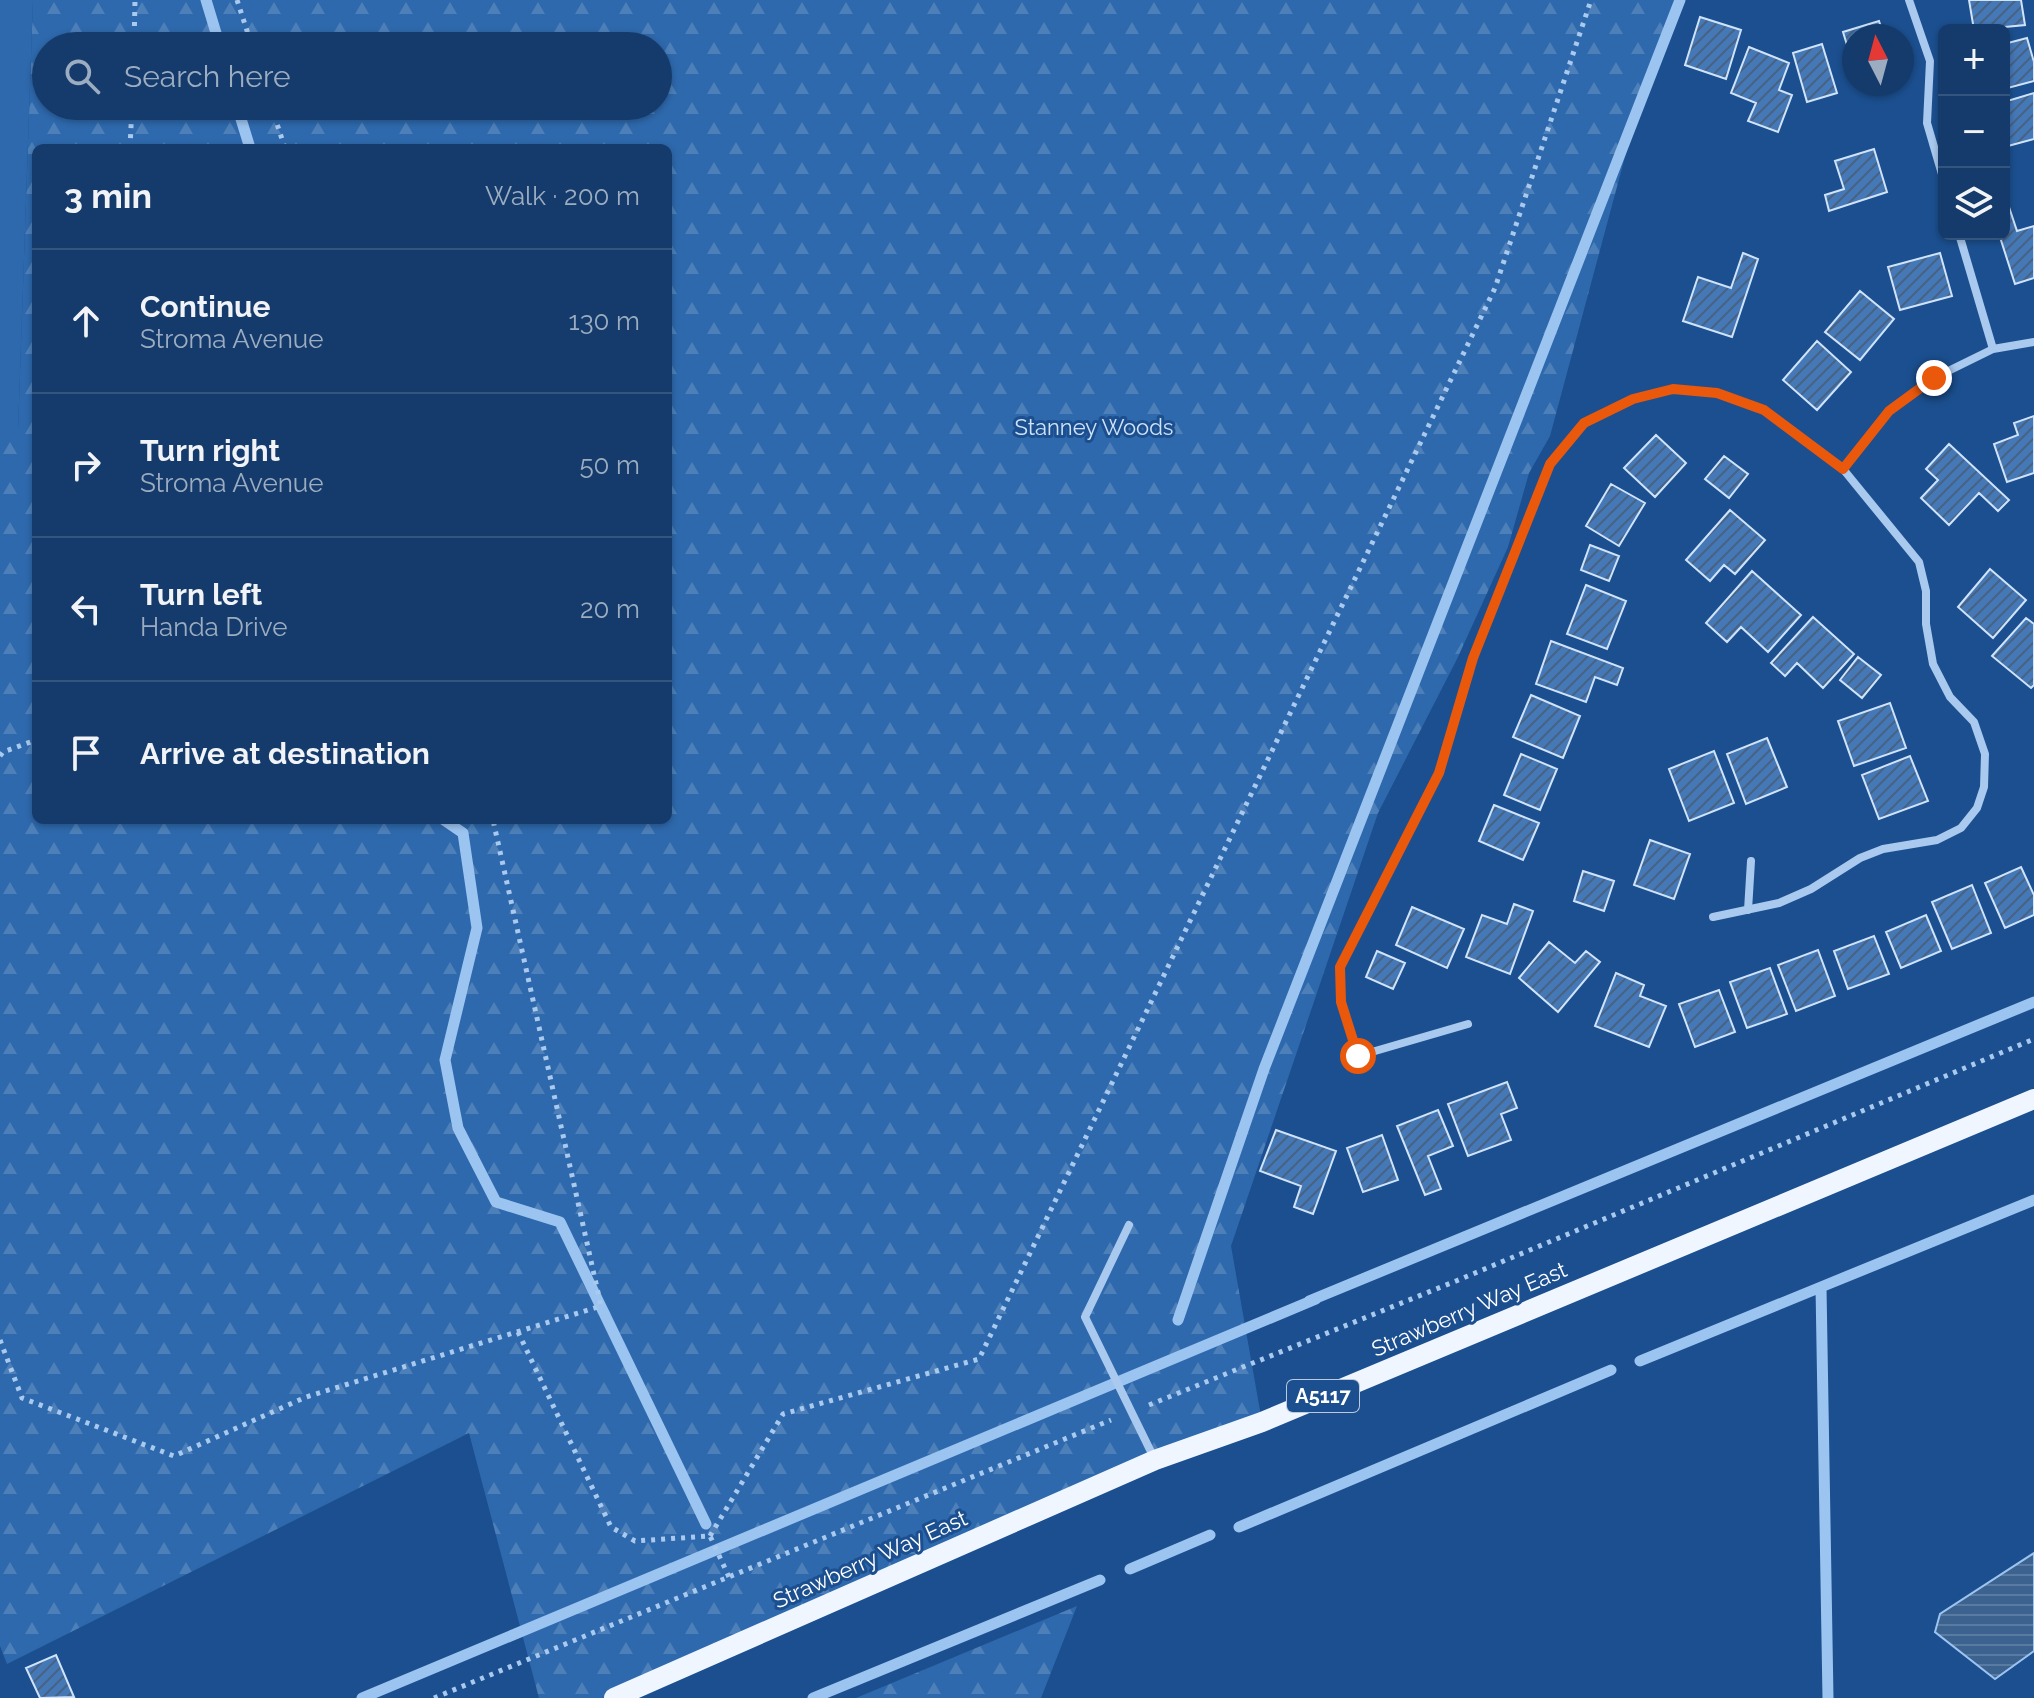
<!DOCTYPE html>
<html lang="en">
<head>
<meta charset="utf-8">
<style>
  body { margin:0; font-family:Raleway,sans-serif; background:#1d4271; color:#f1f3f6 }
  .controls { position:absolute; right:24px; top:24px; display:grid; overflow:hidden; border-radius:12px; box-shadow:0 2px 6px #0004 }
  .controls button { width:72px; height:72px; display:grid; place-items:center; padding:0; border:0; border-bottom:2px solid #33557e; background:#143b6b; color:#f1f3f6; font:40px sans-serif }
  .compass { position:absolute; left:1842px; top:24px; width:72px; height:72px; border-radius:50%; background:#143b6b; box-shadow:0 2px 6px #0004; rotate:354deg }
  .stop { position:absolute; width:24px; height:24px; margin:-18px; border:6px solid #ea580c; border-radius:50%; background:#fff }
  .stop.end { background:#ea580c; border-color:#fff; box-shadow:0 2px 8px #0008 }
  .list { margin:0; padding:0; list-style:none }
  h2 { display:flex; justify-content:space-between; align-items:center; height:104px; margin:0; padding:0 32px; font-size:34px }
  h2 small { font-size:26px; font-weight:400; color:#9dadc1 }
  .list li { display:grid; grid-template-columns:52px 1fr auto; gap:24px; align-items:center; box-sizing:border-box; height:144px; padding:0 32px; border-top:2px solid #33557e }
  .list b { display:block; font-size:30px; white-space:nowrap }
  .list p { margin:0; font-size:26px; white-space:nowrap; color:#9dadc1 }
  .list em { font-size:26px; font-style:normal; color:#9dadc1 }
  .icon { flex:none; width:44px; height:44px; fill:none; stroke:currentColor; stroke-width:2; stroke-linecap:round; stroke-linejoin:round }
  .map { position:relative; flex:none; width:2034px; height:1698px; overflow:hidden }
  .search { position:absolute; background:#143b6b; box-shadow:0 2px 6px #0004; left:32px; top:32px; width:640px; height:88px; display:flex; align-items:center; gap:20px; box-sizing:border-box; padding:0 28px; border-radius:44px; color:#9dadc1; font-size:30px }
  .panel { position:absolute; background:#143b6b; box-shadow:0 2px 6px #0004; left:32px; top:144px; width:640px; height:680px; border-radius:12px }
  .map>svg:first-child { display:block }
  .forest { fill:url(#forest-firs); fill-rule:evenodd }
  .green { fill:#2e69ad }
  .water { fill:url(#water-rules); stroke:#9cc4f0; stroke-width:2 }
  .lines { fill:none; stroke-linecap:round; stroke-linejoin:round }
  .stream { stroke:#9cc4f0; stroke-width:11 }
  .building { fill:url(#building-hatch); stroke:#cfe3fa; stroke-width:2 }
  .path { stroke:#a9c9ee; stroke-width:5; stroke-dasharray:4 6; stroke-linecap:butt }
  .street { stroke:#a9c9ee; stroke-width:8 }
  .primary { stroke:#f0f6ff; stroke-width:20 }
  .route { stroke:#ea580c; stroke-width:10 }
  .labels { text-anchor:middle; stroke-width:6; stroke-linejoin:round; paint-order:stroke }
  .shield { fill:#1b4f8f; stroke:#bbcadd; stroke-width:2 }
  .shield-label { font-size:20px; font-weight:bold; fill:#fff }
  .park-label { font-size:22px; fill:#cfe3fa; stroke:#1b4f8f }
  .street-label { font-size:22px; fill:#fff; stroke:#1b4f8f }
</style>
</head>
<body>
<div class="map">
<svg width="2034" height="1698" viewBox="0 0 2034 1698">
  <defs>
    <pattern id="forest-firs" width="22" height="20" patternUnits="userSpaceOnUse" patternTransform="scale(2)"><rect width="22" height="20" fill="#2e69ad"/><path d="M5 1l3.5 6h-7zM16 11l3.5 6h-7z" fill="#4d80b9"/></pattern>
    <pattern id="water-rules" width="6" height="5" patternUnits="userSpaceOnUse" patternTransform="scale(2)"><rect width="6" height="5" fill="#3c6290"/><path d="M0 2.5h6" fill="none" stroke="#597aa1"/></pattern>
    <pattern id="building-hatch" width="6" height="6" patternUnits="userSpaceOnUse" patternTransform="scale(2)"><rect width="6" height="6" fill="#4478b7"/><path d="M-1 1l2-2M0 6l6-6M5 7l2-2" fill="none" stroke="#486282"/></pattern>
  </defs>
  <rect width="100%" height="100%" fill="#1b4f8f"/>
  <path class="forest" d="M33 0H1680L1636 116 1550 436 1529 473 1508 547 1457 659 1378 813 1231 1246 1262 1422 614 1698H539L469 1433 7 1664 0 1646V431L18 430ZM46 46H658V106H46ZM36 148H668V820H36Z
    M1077 1606 1041 1698H856Z"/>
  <path class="green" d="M0 0H33L18 431H0Z"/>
  <path class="water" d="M2034 1553V1651L1995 1679 1935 1632 1940 1614Z"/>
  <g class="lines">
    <path class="stream" d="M206 0 220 46
      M237 106 250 148
      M444 820 463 833 477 928 445 1060 458 1128 496 1202 560 1222 706 1524
      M1821 1287 2034 1200
      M1309 1301 2034 1002
      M1178 1320 1264 1069 1680 0
      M1640 1361 1821 1287 1828 1698
      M1239 1527 1611 1370
      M1130 1569 1210 1535
      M362 1698 1316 1299
      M813 1698 1100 1580"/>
  </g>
  <path class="building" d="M1969 0H2021L2025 25 1974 30Z
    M1700 17 1741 30 1726 79 1685 65Z
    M1879 21 1884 36H1854V68L1843 32Z
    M2027 38 2034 62V81L2004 89V44Z
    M1822 44 1837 93 1807 102 1793 53Z
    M1749 47 1789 63 1779 90 1792 95 1778 132 1748 121 1756 103 1731 93Z
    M2034 93V139L2008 146 2004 133V102Z
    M1874 149 1887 192 1829 211 1825 195 1844 189 1835 161Z
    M2009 207 2017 231 2034 226V278L2015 284 1999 234H2004V208Z
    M1743 253 1758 259 1732 337 1683 321 1698 277 1731 288Z
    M1940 253 1952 296 1900 310 1888 267Z
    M1860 291 1894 319 1860 360 1825 332Z
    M1817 341 1851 372 1817 410 1783 380Z
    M2034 416V473L2007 482 1994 444 2018 435 2014 423Z
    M1656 435 1686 463 1655 497 1624 468Z
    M1949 444 2009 500 1998 511 1979 493 1949 525 1921 498 1938 480 1926 469Z
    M1724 456 1748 474 1729 498 1705 479Z
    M1611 484 1645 503 1619 546 1586 526Z
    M1730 510 1765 540 1735 574 1724 565 1710 581 1686 560Z
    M1590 545 1619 556 1609 581 1581 570Z
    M1990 569 2026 600 1993 638 1958 607Z
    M1752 571 1801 615 1768 652 1741 627 1727 642 1706 623Z
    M1586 585 1626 601 1607 649 1567 634Z
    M1813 617 1854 654 1823 688 1797 663 1785 676 1771 663Z
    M2026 618 2034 624V685L2031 688 1992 656Z
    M1551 641 1623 668 1617 685 1595 677 1586 702 1536 684Z
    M1858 657 1881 675 1862 698 1840 680Z
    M1531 695 1580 716 1563 758 1513 737Z
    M1890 703 1906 748 1854 766 1838 721Z
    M1767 738 1787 787 1746 804 1727 754Z
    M1714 751 1734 803 1689 821 1669 769Z
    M1521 754 1557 769 1540 810 1504 795Z
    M1910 756 1928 801 1879 819 1862 775Z
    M1494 805 1539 823 1523 860 1479 841Z
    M1650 840 1690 854 1674 899 1634 885Z
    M2021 867 2034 895V915L2005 928 1985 883Z
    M1583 871 1614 881 1604 911 1574 901Z
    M1972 885 1991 933 1952 949 1932 902Z
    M1514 904 1533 911 1510 974 1466 957 1482 915 1507 924Z
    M1412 907 1464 929 1447 968 1396 945Z
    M1926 915 1941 951 1901 968 1886 932Z
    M1874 936 1889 974 1848 989 1834 951Z
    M1549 942 1575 963 1586 951 1600 962 1558 1012 1519 978Z
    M1818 950 1835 996 1796 1011 1778 965Z
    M1377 951 1405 963 1393 989 1366 977Z
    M1770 968 1787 1014 1747 1028 1730 982Z
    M1616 973 1644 985 1640 996 1666 1006 1649 1047 1595 1026Z
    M1719 990 1735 1032 1695 1047 1679 1004Z
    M1507 1082 1517 1108 1501 1114 1511 1140 1468 1156 1448 1104Z
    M1438 1110 1453 1146 1428 1156 1441 1189 1425 1195 1397 1126Z
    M1276 1130 1336 1151 1313 1214 1294 1207 1301 1186 1260 1171Z
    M1382 1135 1398 1180 1363 1192 1347 1148Z
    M56 1655 74 1697 40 1698 26 1668Z"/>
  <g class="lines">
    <path class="path" d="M237 0 252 46
      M134 46 135 0
      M271 106 285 148
      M130 148 132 106
      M0 756 3 752 36 740
      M518 1332 611 1527 635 1541 710 1536 729 1577
      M0 1340 22 1398 174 1456 306 1397 601 1306 493 820
      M1149 1405 1456 1281 2034 1039
      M710 1536 783 1414 979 1359 1495 288 1591 0
      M434 1698 1111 1420"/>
    <path class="street" d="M1909 0 1930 61 1927 123 1944 181
      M1959 234 1993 349
      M1843 469 1889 411 1934 378 1993 349 2034 342
      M1748 910 1751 861
      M1468 1024 1358 1056 1341 1002 1340 967 1439 773 1473 658 1550 464 1584 423 1633 399 1673 389 1717 393 1764 410 1843 469 1919 562 1926 591V624L1933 664 1950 697 1974 722 1985 754 1984 787 1977 808 1961 828 1937 840 1883 849 1860 858 1811 889 1779 903 1713 917
      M1129 1225 1085 1317 1154 1458"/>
    <path class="primary" d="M614 1698 1155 1460 1262 1422 2034 1099"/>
  </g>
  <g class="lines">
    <path class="route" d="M1358 1056 1341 1002 1340 967 1439 773 1473 658 1550 464 1584 423 1633 399 1673 389 1717 393 1764 410 1843 469 1889 411 1934 378"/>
  </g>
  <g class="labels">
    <rect class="shield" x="1287" y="1380" width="72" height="32" rx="6"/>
    <g class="shield-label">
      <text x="1323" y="1403">A5117</text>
    </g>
    <g class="park-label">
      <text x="1094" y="435">Stanney Woods</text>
    </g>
    <g class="street-label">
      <text transform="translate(1469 1309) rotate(-23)" y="8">Strawberry Way East</text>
      <text transform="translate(870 1559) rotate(-24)" y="8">Strawberry Way East</text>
    </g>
  </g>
</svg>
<div class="controls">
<button>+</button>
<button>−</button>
<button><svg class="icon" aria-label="layers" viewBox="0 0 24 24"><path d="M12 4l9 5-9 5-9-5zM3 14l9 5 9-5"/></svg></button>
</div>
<svg class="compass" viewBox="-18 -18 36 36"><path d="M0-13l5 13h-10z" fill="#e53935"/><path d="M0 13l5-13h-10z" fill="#9dadc1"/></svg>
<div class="stop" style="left:1358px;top:1056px"></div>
<div class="stop end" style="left:1934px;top:378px"></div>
<div class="search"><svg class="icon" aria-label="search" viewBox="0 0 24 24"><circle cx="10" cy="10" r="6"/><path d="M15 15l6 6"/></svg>Search here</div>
<section class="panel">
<h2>3 min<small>Walk · 200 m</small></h2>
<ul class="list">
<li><svg class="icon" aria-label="ahead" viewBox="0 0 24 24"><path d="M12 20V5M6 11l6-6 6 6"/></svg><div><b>Continue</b><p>Stroma Avenue</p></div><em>130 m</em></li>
<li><svg class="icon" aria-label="right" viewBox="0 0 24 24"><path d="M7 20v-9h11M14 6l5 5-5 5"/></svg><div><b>Turn right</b><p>Stroma Avenue</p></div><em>50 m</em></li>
<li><svg class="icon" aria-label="left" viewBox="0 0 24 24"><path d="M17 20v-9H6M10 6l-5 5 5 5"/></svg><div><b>Turn left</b><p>Handa Drive</p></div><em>20 m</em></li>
<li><svg class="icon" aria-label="arrive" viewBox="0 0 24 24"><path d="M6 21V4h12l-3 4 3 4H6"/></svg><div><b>Arrive at destination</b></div></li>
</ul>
</section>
</div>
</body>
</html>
